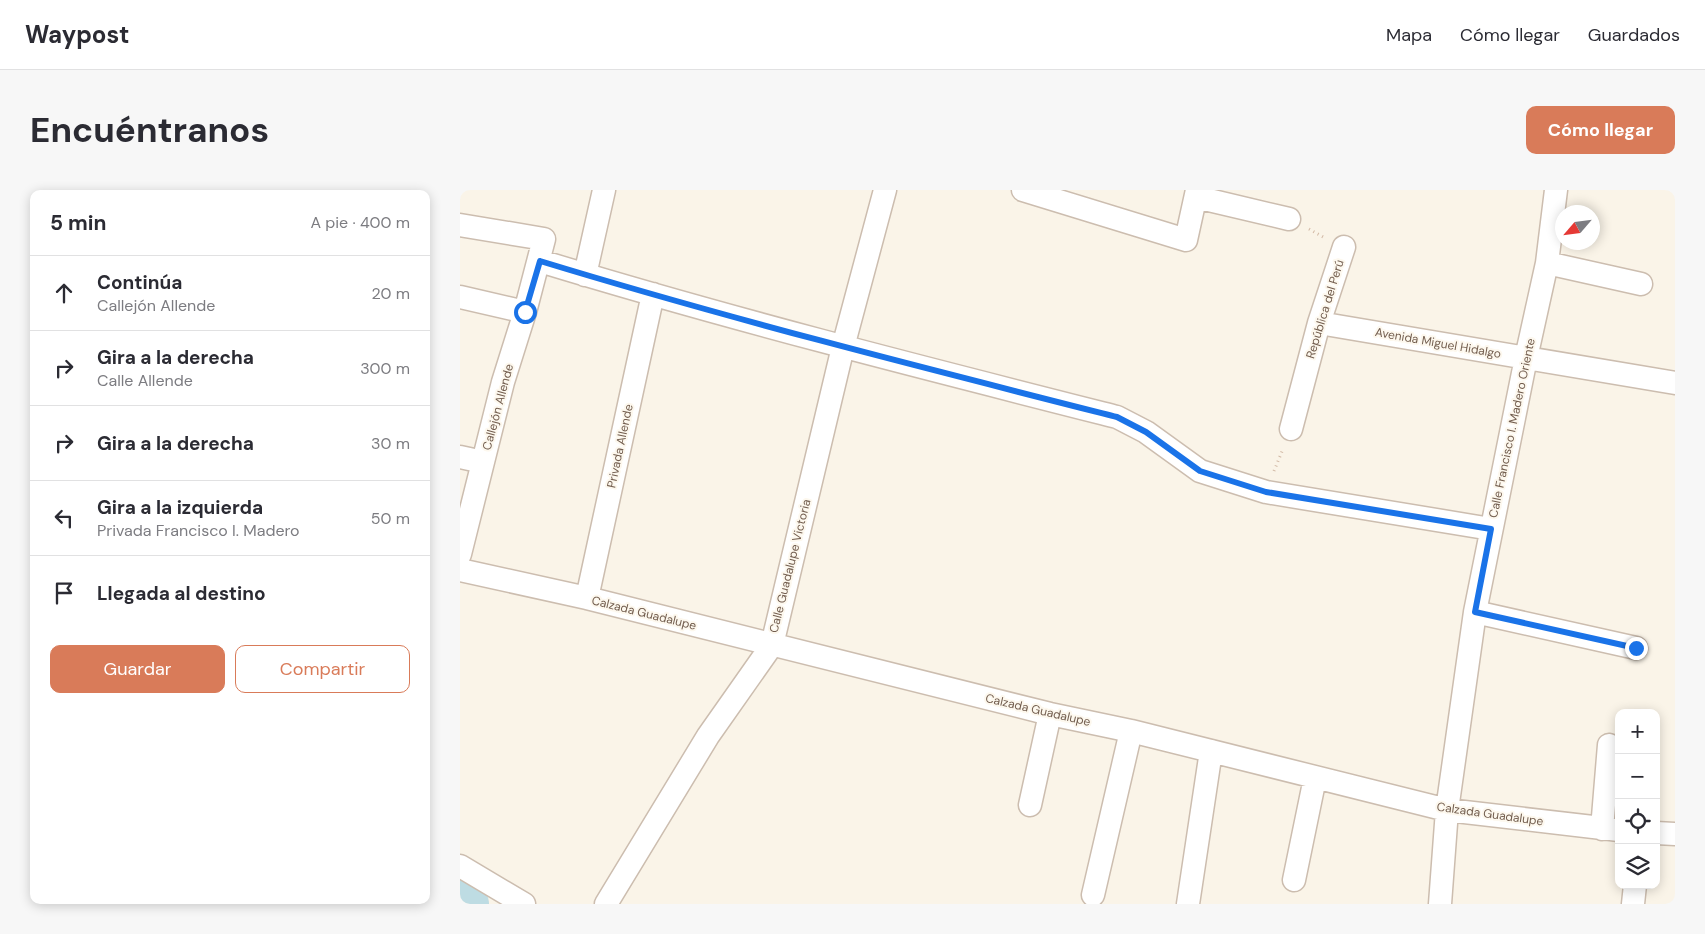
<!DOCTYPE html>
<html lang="es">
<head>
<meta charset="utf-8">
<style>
  body { margin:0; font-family:"DM Sans",sans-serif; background:#f7f7f7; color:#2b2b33 }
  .controls { position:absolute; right:15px; bottom:15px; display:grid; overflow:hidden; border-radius:10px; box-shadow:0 2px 12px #0003 }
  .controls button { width:45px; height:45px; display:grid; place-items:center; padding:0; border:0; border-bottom:1px solid #e1e1e2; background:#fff; color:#2b2b33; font:25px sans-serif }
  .compass { position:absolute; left:1095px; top:15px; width:45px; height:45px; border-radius:50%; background:#fff; box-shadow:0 2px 12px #0003; rotate:242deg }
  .stop { position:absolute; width:15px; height:15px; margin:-11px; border:4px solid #1a73e8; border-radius:50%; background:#fff }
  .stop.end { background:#1a73e8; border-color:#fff; box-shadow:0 1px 5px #0008 }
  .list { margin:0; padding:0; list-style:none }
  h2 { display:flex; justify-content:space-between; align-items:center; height:65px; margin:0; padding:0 20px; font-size:21px }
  h2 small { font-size:16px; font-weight:400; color:#7c7c81 }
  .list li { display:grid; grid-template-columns:32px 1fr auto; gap:15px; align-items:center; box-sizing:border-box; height:75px; padding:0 20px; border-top:1px solid #e1e1e2 }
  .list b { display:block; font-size:19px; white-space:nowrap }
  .list p { margin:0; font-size:16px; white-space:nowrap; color:#7c7c81 }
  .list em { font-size:16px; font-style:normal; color:#7c7c81 }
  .actions { display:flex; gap:10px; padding:15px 20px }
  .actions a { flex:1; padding:11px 0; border:1px solid #d97b59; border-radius:10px; text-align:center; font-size:18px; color:#d97b59 }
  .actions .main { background:#d97b59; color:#fff }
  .icon { flex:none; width:28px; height:28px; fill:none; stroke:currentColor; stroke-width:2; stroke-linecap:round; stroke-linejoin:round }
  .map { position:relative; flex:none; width:1215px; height:714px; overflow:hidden; border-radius:10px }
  header { display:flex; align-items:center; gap:30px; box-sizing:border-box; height:70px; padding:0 25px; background:#fff; border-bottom:1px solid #e1e1e2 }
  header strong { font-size:24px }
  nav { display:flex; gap:28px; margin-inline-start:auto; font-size:18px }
  .intro { display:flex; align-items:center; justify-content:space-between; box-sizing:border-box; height:120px; padding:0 30px }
  h1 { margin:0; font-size:35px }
  .button { padding:12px 22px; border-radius:10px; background:#d97b59; color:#fff; font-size:18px; font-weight:700 }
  main { display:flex; gap:30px; padding:0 30px }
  aside { flex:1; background:#fff; border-radius:10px; box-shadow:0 2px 12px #0003 }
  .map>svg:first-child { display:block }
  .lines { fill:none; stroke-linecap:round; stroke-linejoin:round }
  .river { stroke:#bedce3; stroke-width:40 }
  .minor-casing { stroke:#ccbdaf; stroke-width:25 }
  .path { stroke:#d2b9a5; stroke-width:3; stroke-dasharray:1 4; stroke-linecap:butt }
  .minor { stroke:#fff; stroke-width:22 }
  .route { stroke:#1a73e8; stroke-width:6 }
  .labels { text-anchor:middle; stroke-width:4; stroke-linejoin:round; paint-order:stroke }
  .street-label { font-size:12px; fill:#725d4e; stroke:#fdf8ee }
</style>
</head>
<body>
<header>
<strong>Waypost</strong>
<nav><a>Mapa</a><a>Cómo llegar</a><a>Guardados</a></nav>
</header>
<div class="intro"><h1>Encuéntranos</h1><a class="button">Cómo llegar</a></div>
<main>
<aside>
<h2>5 min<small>A pie · 400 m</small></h2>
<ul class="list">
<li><svg class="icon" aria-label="ahead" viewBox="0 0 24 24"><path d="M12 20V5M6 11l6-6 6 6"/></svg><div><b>Continúa</b><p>Callejón Allende</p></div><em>20 m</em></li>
<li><svg class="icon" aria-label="right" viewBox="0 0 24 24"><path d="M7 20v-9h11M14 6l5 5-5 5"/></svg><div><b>Gira a la derecha</b><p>Calle Allende</p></div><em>300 m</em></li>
<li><svg class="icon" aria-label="right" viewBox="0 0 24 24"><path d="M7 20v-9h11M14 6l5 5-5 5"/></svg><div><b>Gira a la derecha</b></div><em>30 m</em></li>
<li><svg class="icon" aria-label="left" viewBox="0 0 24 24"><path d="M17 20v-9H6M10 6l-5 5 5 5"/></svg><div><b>Gira a la izquierda</b><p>Privada Francisco I. Madero</p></div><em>50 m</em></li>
<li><svg class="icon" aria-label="arrive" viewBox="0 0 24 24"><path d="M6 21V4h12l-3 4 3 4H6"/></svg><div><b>Llegada al destino</b></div></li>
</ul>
<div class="actions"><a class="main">Guardar</a><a>Compartir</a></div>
</aside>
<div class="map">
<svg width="1215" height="714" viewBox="0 0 1215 714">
  <rect width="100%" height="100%" fill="#faf4e8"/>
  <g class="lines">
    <path class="river" d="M0 707 9 714"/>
    <g class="minor-casing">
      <path id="minor" d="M563 0 726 50 737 0
        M736 7 829 29
        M0 35 84 49 65 122 43 192 0 364
        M80 71C270 129 464 178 657 227L686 242 740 281 806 302 1031 339
        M1087 73 1181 94
        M125 85 144 0
        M0 107 65 122
        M859 133 1215 193
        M831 239 859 133 884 57
        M0 267 23 272
        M0 380 127 408 590 524 671 541 987 620 1159 640
        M127 408 193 104
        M1015 422 1176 458
        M570 615 590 524
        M1142 639 1149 555
        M1196 643 1215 644
        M0 676 64 714
        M834 690 855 588
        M633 705 671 541
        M146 714 248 546 312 455 383 157 425 0
        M728 714 751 561
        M980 714 987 620 1015 422 1066 168 1087 73 1096 0
        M1173 714 1175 695"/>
    </g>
    <path class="path" d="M849 39 865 48
      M814 281 823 259"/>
    <use href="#minor" class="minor"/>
  </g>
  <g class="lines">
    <path class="route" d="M65 122 80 71C270 129 464 178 657 227L686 242 740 281 806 302 1031 339 1015 422 1176 458"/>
  </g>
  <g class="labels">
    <g class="street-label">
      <text transform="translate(865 119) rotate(-73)" y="4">República del Perú</text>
      <text transform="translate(978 153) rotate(10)" y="4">Avenida Miguel Hidalgo</text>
      <text transform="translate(38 217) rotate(-75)" y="4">Callejón Allende</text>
      <text transform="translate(1052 238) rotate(-78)" y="4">Calle Francisco I. Madero Oriente</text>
      <text transform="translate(160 256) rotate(-78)" y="4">Privada Allende</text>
      <text transform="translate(330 376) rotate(-76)" y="4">Calle Guadalupe Victoria</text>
      <text transform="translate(184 423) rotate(14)" y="4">Calzada Guadalupe</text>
      <text transform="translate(578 520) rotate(13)" y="4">Calzada Guadalupe</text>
      <text transform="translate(1030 624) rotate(8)" y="4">Calzada Guadalupe</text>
    </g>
  </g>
</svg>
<div class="controls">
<button>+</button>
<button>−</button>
<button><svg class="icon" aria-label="locate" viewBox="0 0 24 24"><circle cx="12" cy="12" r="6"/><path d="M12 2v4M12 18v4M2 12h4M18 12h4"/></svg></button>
<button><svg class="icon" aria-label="layers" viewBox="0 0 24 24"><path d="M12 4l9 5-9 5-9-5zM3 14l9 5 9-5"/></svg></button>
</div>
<svg class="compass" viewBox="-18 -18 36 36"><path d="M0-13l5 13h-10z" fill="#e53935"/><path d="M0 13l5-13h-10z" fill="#7c7c81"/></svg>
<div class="stop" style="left:65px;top:122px"></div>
<div class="stop end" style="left:1176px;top:458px"></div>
</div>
</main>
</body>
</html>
